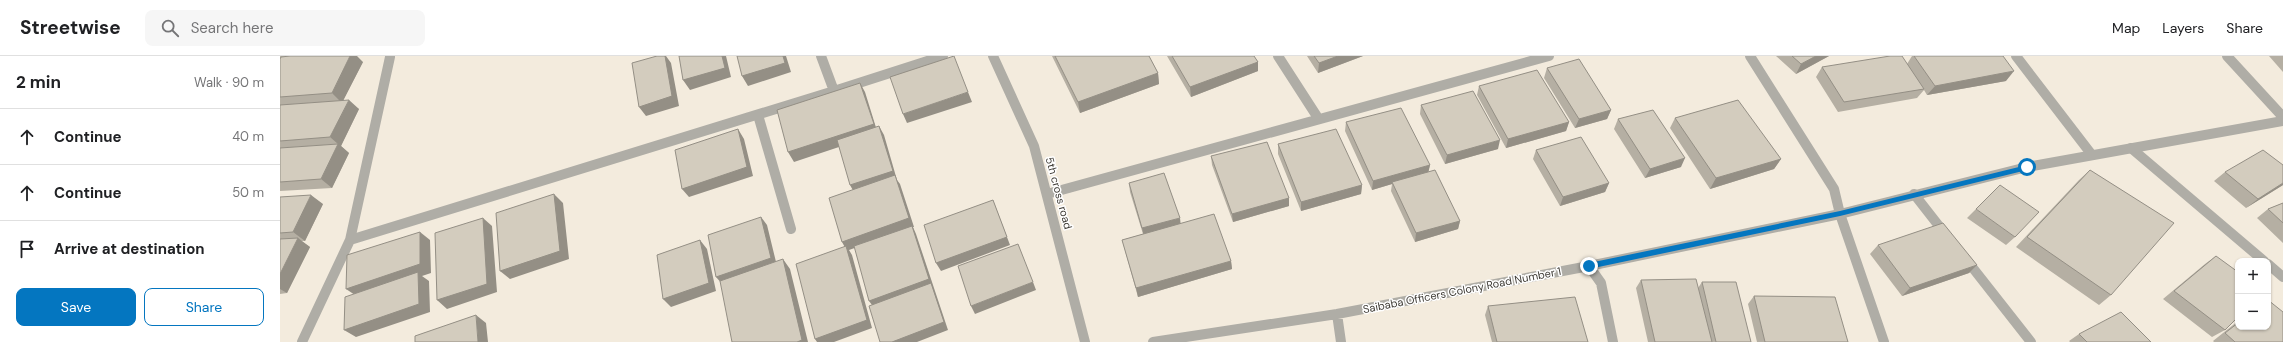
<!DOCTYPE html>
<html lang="en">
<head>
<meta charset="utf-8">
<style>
  body { margin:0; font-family:"DM Sans",sans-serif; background:#f6f6f6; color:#202124 }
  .controls { position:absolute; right:12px; bottom:12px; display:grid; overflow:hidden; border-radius:8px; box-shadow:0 1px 3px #0004 }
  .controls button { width:36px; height:36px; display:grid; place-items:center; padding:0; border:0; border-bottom:1px solid #e0e0e0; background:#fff; color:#202124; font:20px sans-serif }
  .stop { position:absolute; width:12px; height:12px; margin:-9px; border:3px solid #0476c0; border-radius:50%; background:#fff }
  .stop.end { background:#0476c0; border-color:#fff; box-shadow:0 1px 4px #0008 }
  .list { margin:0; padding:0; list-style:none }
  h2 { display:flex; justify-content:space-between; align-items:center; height:52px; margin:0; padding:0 16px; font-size:17px }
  h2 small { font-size:13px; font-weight:400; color:#757577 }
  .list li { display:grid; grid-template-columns:26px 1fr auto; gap:12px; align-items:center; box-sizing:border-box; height:56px; padding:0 16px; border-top:1px solid #e0e0e0 }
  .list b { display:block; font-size:15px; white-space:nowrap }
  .list em { font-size:13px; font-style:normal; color:#757577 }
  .actions { display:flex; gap:8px; padding:12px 16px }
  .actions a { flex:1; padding:9px 0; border:1px solid #0476c0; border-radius:8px; text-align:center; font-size:14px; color:#0476c0 }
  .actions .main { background:#0476c0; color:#fff }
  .icon { flex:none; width:22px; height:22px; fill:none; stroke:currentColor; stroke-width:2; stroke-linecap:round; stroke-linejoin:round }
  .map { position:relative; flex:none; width:2003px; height:286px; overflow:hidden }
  header { display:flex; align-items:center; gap:24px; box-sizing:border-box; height:56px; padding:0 20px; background:#fff; border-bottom:1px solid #e0e0e0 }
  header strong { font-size:19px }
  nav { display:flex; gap:22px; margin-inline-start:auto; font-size:14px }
  .search { width:280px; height:36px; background:#f6f6f6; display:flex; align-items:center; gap:10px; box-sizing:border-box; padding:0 14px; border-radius:8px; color:#757577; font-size:15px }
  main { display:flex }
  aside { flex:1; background:#fff }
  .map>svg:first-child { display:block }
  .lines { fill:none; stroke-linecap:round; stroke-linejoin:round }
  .minor { stroke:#afada6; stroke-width:10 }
  .tertiary { stroke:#afada6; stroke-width:10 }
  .wall { fill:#b5afa3 }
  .shaded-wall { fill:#948f85 }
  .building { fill:#d3ccbe; stroke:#948f85 }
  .route { fill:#0476c0 }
  .labels { text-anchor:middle; stroke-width:3; stroke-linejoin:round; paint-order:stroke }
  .street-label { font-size:11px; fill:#3f3c36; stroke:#fff }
</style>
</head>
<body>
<header>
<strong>Streetwise</strong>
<div class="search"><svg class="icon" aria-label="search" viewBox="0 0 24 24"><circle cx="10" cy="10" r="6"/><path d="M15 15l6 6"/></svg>Search here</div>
<nav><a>Map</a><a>Layers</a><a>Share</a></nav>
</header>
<main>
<aside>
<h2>2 min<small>Walk · 90 m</small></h2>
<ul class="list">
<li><svg class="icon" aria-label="ahead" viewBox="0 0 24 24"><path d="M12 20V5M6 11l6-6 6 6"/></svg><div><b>Continue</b></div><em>40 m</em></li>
<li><svg class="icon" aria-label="ahead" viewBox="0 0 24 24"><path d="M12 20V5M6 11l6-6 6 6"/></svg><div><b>Continue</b></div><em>50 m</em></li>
<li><svg class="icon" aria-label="arrive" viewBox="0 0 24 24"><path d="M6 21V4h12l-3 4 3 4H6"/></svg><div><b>Arrive at destination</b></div></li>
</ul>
<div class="actions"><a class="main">Save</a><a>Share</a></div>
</aside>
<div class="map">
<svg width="2003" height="286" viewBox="0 0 2003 286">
  <rect width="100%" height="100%" fill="#f3ebdd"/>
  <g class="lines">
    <path class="minor" d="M541 0 554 35 663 0
      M713 0 754 90 805 286
      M998 0 1038 62
      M1736 0 1812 99
      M1947 0 2003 61
      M478 59 511 173
      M1851 92 1984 205
      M767 138 1269 0
      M1634 138 1666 179
      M70 184 554 35
      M1685 202 1751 286
      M1988 208 2003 221
      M1309 210 1321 227 1333 286
      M1057 258 1061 286
      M22 286 70 184 110 1
      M873 286 1057 258 1309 210 1560 158"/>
    <path class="tertiary" d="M1470 0 1554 133 1560 158 1604 286
      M1560 158 1747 111 2003 65"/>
  </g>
  <path class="wall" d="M0 0 83 6 63 44 79 53 61 90 69 97 52 132 0 135Z
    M772 0H869L878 17 879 28 800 57Z
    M887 0H974L978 6V15L911 41Z
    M1027 0H1083L1038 17Z
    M1496 0H1549L1516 18Z
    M1632 0H1723L1726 25 1647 39 1644 34 1637 42 1558 56 1536 21 1542 11 1627 8Z
    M1989 0H2003V16Z
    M1267 12 1331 54 1327 63 1295 72 1264 22Z
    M1199 30 1289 66 1286 75 1226 92 1197 39Z
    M1141 49 1218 93 1165 108 1140 58Z
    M1395 62 1501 103 1494 113 1430 133 1390 72Z
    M1338 63 1401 111 1365 122 1334 73Z
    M1066 66 1150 109 1148 116 1180 165 1178 173 1135 186 1111 135 1112 128 1092 134 1065 75Z
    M998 88 1082 129 1081 138 1021 155 998 98Z
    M1256 94 1329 127 1325 136 1280 150 1253 103Z
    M931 100 1009 142V150L953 166 932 109Z
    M1810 114 1831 239 1819 249 1736 191 1799 124Z
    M1945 116 2003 129 1966 152 1934 125Z
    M849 127 900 168 951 205 952 213 858 241 842 184 863 178 850 136Z
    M0 141 43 148 25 185H21L30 191 7 237 0 238Z
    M2003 147V187L1977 162 1988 153Z
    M1696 153 1735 181 1726 189 1687 162Z
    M1598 189 1697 209 1689 217 1622 240 1590 198Z
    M1936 200 1945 274 1932 281 1883 243 1925 208Z
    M1361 224 1418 232 1422 226 1471 286H1368L1356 232Z
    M1474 240 1568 286H1477L1468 248Z
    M1208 250 1308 286H1212L1205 259Z
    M1958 265V271L2003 286H1934L1933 285Z
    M1799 278 1871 286H1790L1789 285Z"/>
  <path class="shaded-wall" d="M70 0H77L83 6 62 47 52 37Z
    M385 0H386L391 7 399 50 366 60 359 51Z
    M442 0H446L451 21 410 34 403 24Z
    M503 0H506L511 16 468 30 462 20Z
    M1058 0H1083L1038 17 1039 7Z
    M1536 0H1549L1516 18 1521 8Z
    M978 6V15L911 41 910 31Z
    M1734 15 1726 25 1647 39 1655 30Z
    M878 17 879 28 800 57 798 46Z
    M580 27 585 36 598 78 514 106 508 96Z
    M688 36 692 46 627 67 623 58Z
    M69 44 79 53 61 90 69 97 52 132 41 123 58 88 50 81Z
    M1331 54 1327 63 1295 72 1299 63Z
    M1289 66 1286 75 1226 92 1228 83Z
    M599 70 604 79 617 124 620 128 634 171H633L636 178 668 274 637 286H612L595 253 589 245 633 171 569 194 572 199 592 272 554 286H537L535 283 567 195 562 186 575 138 570 129Z
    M458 73 464 83 473 120 409 141 402 133Z
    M1220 84 1218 93 1165 108 1167 99Z
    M1405 102 1401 111 1365 122 1370 113Z
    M1501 103 1494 113 1430 133 1436 122Z
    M1150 109 1148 118 1112 126V128L1092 134 1093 125Z
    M1329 127 1325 136 1280 150 1283 141Z
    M2003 127V129L1966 152 1978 143Z
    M1082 129 1081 138 1021 155V146Z
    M274 138 283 147 289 203 230 223 220 215Z
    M31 139 43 148 25 185 13 176Z
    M1009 142V150L953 166 952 158Z
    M713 144 730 189 661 215 656 207Z
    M481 161 487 169 497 210 443 229 436 221Z
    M203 162 212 170 217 236 167 253 157 244Z
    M900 162 901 171 864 181 862 172Z
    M1180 165 1178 173 1135 186 1136 177Z
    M140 176 150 184 151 217 142 220 149 225 150 256 76 281 64 274 78 241 66 233Z
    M18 182 30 191 7 237 0 233V218Z
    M420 184 427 193 436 235 391 251 383 243Z
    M503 203 510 213 528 286H517Z
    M951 205 952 213 858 241 856 232Z
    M1697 209 1689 217 1622 240 1630 232Z
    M753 226 756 234 695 258 691 250Z
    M196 259 206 267 208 286H198Z"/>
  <path class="building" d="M10 0H70L52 37 0 41V3L1 1Z
    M377 0H385L392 40 359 51 352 7Z
    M399 0H442L445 12 403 24Z
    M457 0H503L505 7 462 20Z
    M674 0 688 36 623 58 610 21Z
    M775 0H869L878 17 798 46Z
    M892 0H974L978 6 910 31Z
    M1034 0H1058L1039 7Z
    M1512 0H1536L1521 8Z
    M1610 0H1622L1644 33 1564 46 1542 11Z
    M1634 0H1723L1734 15 1655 30Z
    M1299 3 1331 54 1299 63 1267 12Z
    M1257 14 1289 66 1228 83 1199 30Z
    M580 27 594 68 508 96 497 54Z
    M1193 35 1220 84 1167 99 1141 49Z
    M69 44 50 81 0 85V49Z
    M1458 44 1501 103 1436 122 1395 62Z
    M1121 52 1150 109 1093 125 1066 66Z
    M1373 54 1405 102 1370 113 1338 63Z
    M599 70 613 115 570 129 557 84Z
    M458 73 467 111 402 133 395 94Z
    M1056 73 1082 129 1021 146 998 88Z
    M1301 81 1329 127 1283 141 1256 94Z
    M987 86 1009 142 952 158 931 100Z
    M58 88 41 123 0 126V92Z
    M1983 94 2003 109V127L1978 143 1945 116Z
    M1155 114 1180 165 1136 177 1112 126Z
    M1810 114 1894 167 1831 239 1747 181Z
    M884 117 900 162 862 172 849 127Z
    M615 119 629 162 562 186 549 142Z
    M1720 129 1759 156 1735 181 1696 153Z
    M274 138 280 195 220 215 216 157Z
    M31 139 13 176 0 177V141Z
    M713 144 727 181 656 207 644 169Z
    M2003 147V167L1988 153Z
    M934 158 951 205 856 232 842 184Z
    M481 161 491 202 436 221 428 179Z
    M203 162 207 228 157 244 155 177Z
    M1663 167 1697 209 1630 232 1598 189Z
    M632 170 649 223 589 245 574 190Z
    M140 176V208L66 233 67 199Z
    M18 182 0 218V183Z
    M420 184 429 227 383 243 377 199Z
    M738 188 753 226 691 250 678 210Z
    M566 190 587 264 535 283 516 208Z
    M1936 200 1958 216V261L1945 274 1894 235Z
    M503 203 522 284 517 286H452L440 225Z
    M138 216 139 248 64 274 65 241Z
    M1416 223 1432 286H1375L1361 224Z
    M1422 226H1456L1471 286H1436Z
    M651 227 664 266 612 286H600L589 250Z
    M1474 240 1555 241 1568 286H1485Z
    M1295 241 1308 286H1217L1208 250Z
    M1988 244 2003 256V286H1955L1945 277 1958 267V271H1988Z
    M1841 256 1871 286H1807L1799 278Z
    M196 259 198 286H135V280Z"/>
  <path class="route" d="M1747 109 1750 111 1747 114 1560 160 1309 213 1306 210 1309 207 1560 155Z"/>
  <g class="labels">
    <g class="street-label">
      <text transform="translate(779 137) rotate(75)" y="4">5th cross road</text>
      <text transform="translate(1182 234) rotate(-11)" y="4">Saibaba Officers Colony Road Number 1</text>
    </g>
  </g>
</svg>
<div class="controls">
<button>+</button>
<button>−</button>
</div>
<div class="stop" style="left:1747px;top:111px"></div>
<div class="stop end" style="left:1309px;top:210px"></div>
</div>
</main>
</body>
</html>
